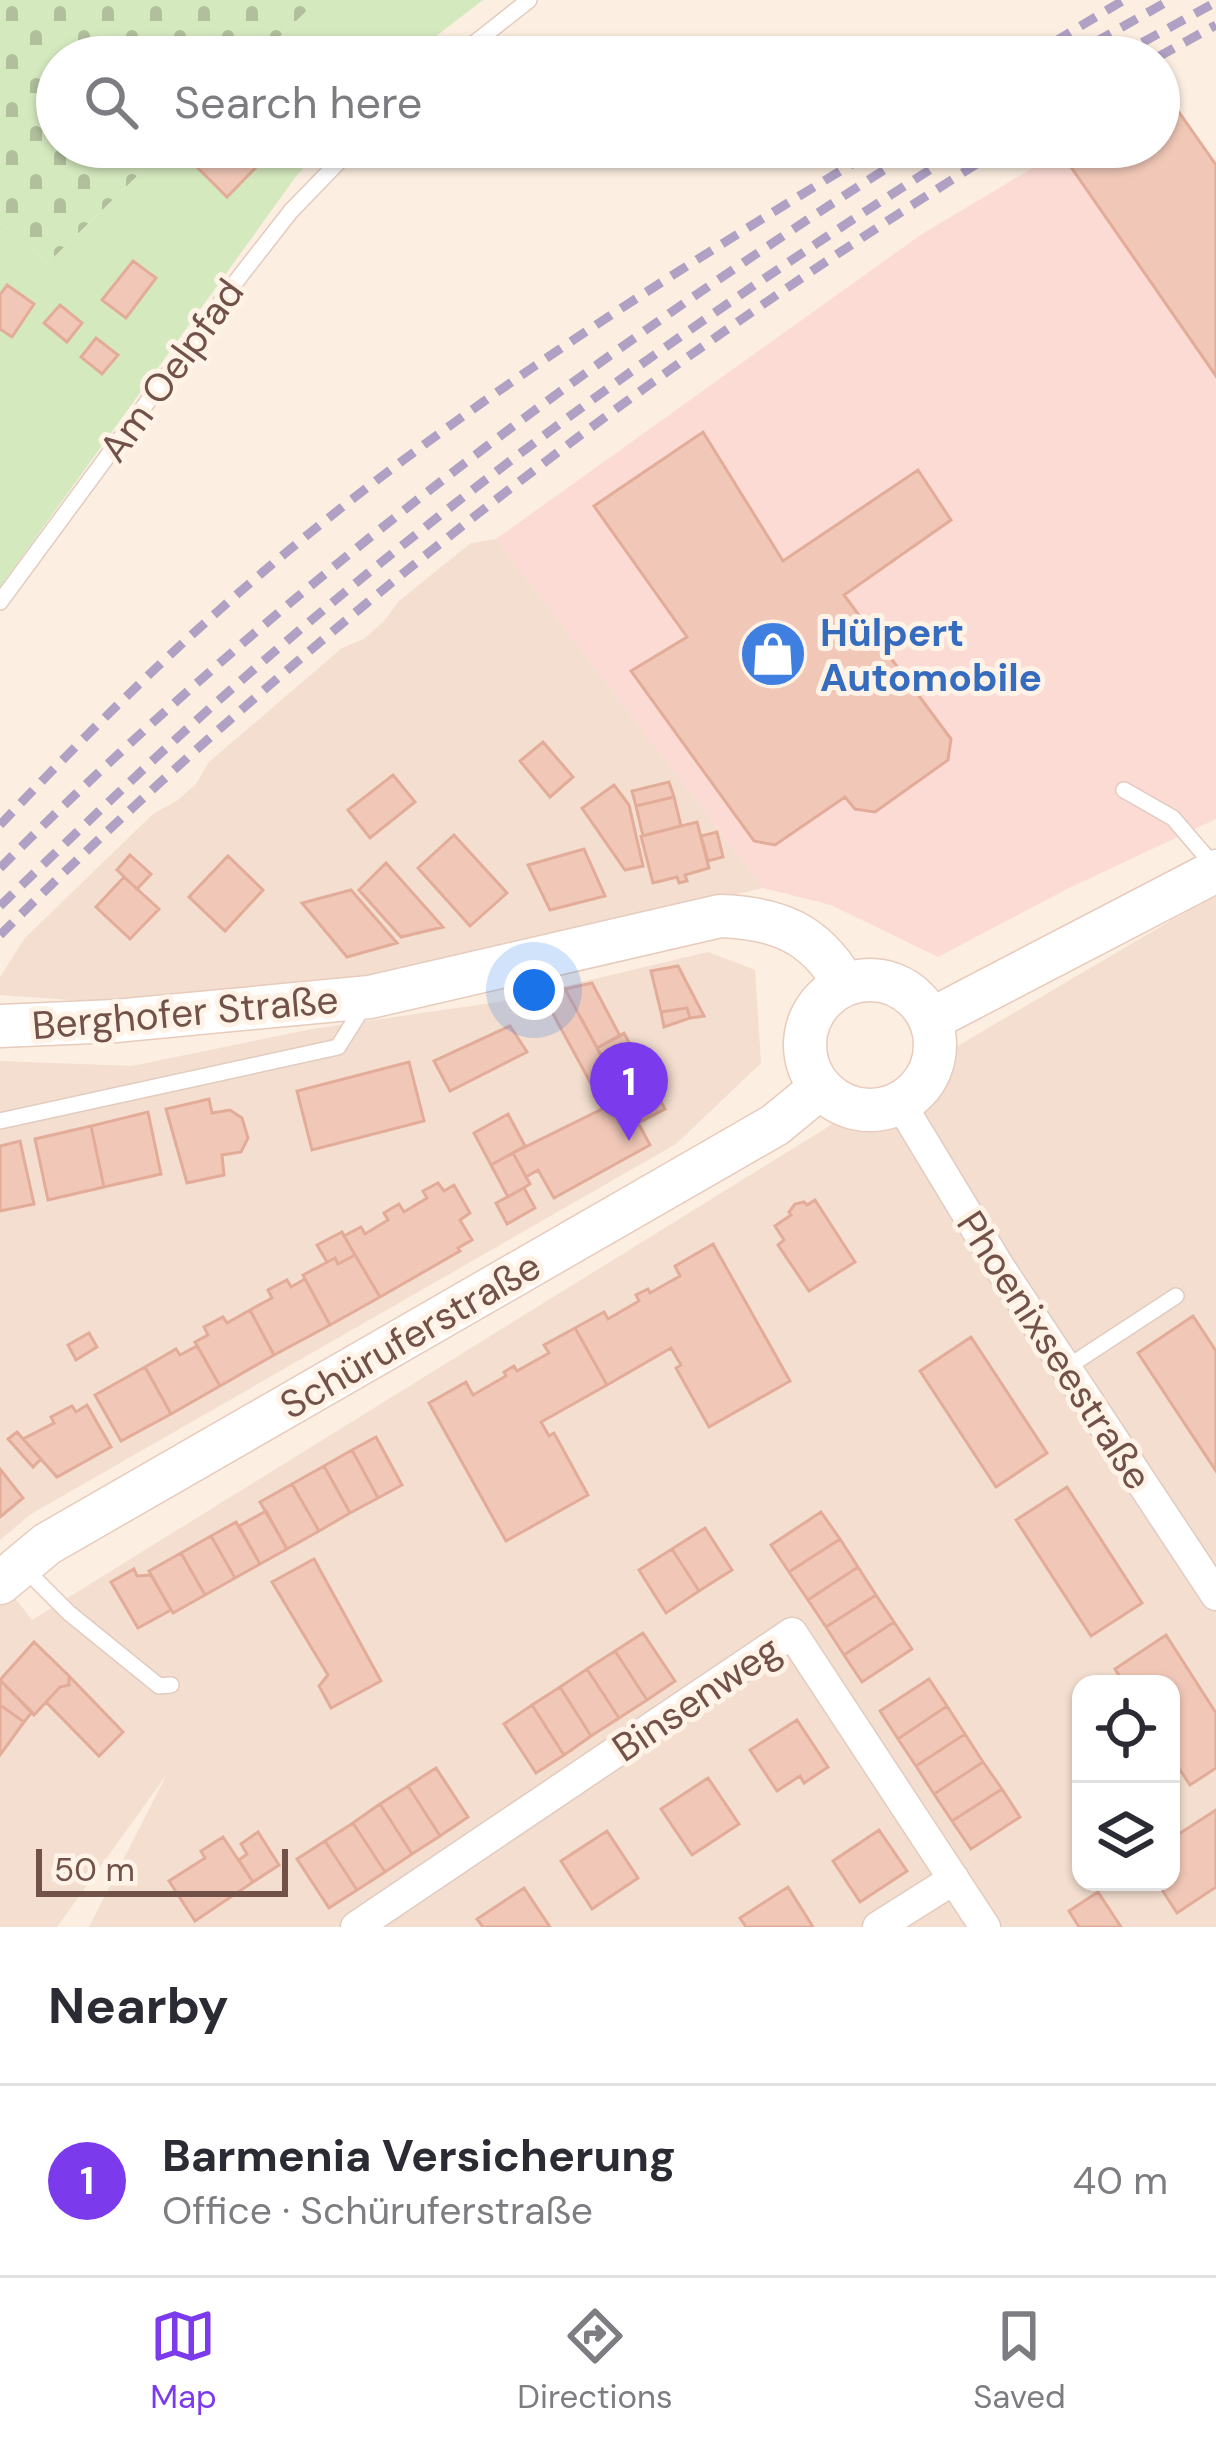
<!DOCTYPE html>
<html lang="en">
<head>
<meta charset="utf-8">
<style>
  body { margin:0; font-family:"DM Sans",sans-serif; background:#f7f7f7; color:#2b2b33 }
  .controls { position:absolute; right:36px; bottom:36px; display:grid; overflow:hidden; border-radius:24px; box-shadow:0 3px 9px #0004 }
  .controls button { width:108px; height:108px; display:grid; place-items:center; padding:0; border:0; border-bottom:3px solid #e1e1e2; background:#fff; color:#2b2b33; font:60px sans-serif }
  .scale { position:absolute; left:36px; bottom:30px; width:252px; box-sizing:border-box; padding-left:12px; border:6px solid #725248; border-top:0; font-size:33px; line-height:42px; white-space:nowrap; color:#725248; -webkit-text-stroke:9px #fff2e6; paint-order:stroke }
  .you { position:absolute; left:534px; top:990px; width:42px; height:42px; margin:-30px; border:9px solid #fff; border-radius:50%; background:#1a73e8; box-shadow:0 0 0 18px #1a73e833 }
  .badge { display:grid; place-items:center; width:78px; height:78px; border-radius:50%; background:#7c3aed; color:#fff; font-size:39px; font-weight:700 }
  .pin { position:absolute; translate:-50% -99px; filter:drop-shadow(0 3px 6px #0008) }
  .pin::after { content:''; position:absolute; top:63px; width:42px; height:36px; background:inherit; clip-path:polygon(0 0,100% 0,50% 100%) }
  .list { margin:0; padding:0; list-style:none }
  h2 { display:flex; justify-content:space-between; align-items:center; height:156px; margin:0; padding:0 48px; font-size:51px }
  h2 small { font-size:39px; font-weight:400; color:#7c7c81 }
  .list li { display:grid; grid-template-columns:78px 1fr auto; gap:36px; align-items:center; box-sizing:border-box; height:192px; padding:0 48px; border-top:3px solid #e1e1e2 }
  .list b { display:block; font-size:45px; white-space:nowrap }
  .list p { margin:0; font-size:39px; white-space:nowrap; color:#7c7c81 }
  .list em { font-size:39px; font-style:normal; color:#7c7c81 }
  .icon { flex:none; width:66px; height:66px; fill:none; stroke:currentColor; stroke-width:2; stroke-linecap:round; stroke-linejoin:round }
  .map { position:relative; flex:none; width:1216px; height:1927px; overflow:hidden }
  .search { position:absolute; background:#fff; box-shadow:0 3px 9px #0004; left:36px; right:36px; top:36px; height:132px; display:flex; align-items:center; gap:30px; box-sizing:border-box; padding:0 42px; border-radius:66px; color:#7c7c81; font-size:45px }
  .sheet { height:348px; background:#fff }
  nav { display:flex; justify-content:space-around; align-items:center; box-sizing:border-box; height:168px; border-top:3px solid #e1e1e2; background:#fff; font-size:33px; color:#7c7c81 }
  nav a { display:grid; justify-items:center; gap:6px }
  nav .on { color:#7c3aed }
  .map>svg:first-child { display:block }
  .residential { fill:#f3decf; fill-rule:evenodd }
  .commercial { fill:#fcdbd4 }
  .cemetery { fill:url(#cemetery-stones) }
  .garden { fill:#d5e9bf }
  .building { fill:#f1c8b8; stroke:#e3ac99; stroke-width:3 }
  .lines { fill:none; stroke-linecap:round; stroke-linejoin:round }
  .lane-casing { stroke:#e2cbbf; stroke-width:18 }
  .street-casing { stroke:#e2cbbf; stroke-width:33 }
  .secondary-casing { stroke:#e7cbbc; stroke-width:45 }
  .lane { stroke:#fff; stroke-width:15 }
  .street { stroke:#fff; stroke-width:30 }
  .secondary { stroke:#fff; stroke-width:42 }
  .rail { stroke:#afa0c4; stroke-width:9; stroke-dasharray:18 12; stroke-linecap:butt }
  .labels { text-anchor:middle; stroke-width:10; stroke-linejoin:round; paint-order:stroke }
  .street-label { font-size:39px; fill:#725248; stroke:#fff2e6 }
  .shop-label { font-size:39px; font-weight:bold; fill:#366cbe; stroke:#fff2e6; text-anchor:start }
</style>
</head>
<body>
<div class="map">
<svg width="1216" height="1927" viewBox="0 0 1216 1927">
  <defs>
    <pattern id="cemetery-stones" width="16" height="16" patternUnits="userSpaceOnUse" patternTransform="scale(3)"><rect width="16" height="16" fill="#d5e9bf"/><path d="M2 7V4a2 2 0 0 1 4 0v3zM10 15v-3a2 2 0 0 1 4 0v3z" fill="#b1bf9d"/></pattern>
  </defs>
  <rect width="100%" height="100%" fill="#fceee0"/>
  <path class="residential" d="M496 539 763 888 354 984 99 1002 0 995V977L25 938 153 814 178 800 196 784 209 762 342 648 364 639 384 621 399 601 471 543Z
    M1216 894V1927H89L167 1774 57 1927H0V1579L32 1620 973 1037ZM1081 1684H1171V1882H1081Z
    M708 952 755 970 761 1063 676 1144 31 1514 0 1540V1061L132 1066 312 1029 498 1002Z"/>
  <path class="commercial" d="M1165 90 1216 162V819L1067 889 938 957 831 905 763 888 496 539 922 234 1068 147H1159V94Z"/>
  <path class="cemetery" d="M0 0H318L259 57H57V147H167L48 263 0 223Z"/>
  <path class="garden" d="M318 0H483L409 57H259Z
    M167 147H323L297 175 0 587V223L48 263Z"/>
  <path class="building" d="M1169 98 1216 165V376L1071 167 1099 147H1159V105Z
    M220 147H262L269 154 227 197 198 168Z
    M133 261 156 278 126 318 102 300Z
    M7 285 34 304 12 337 0 329V295Z
    M60 305 82 323 67 342 44 323Z
    M96 338 118 355 102 374 81 357Z
    M703 432 783 561 918 470 951 520 844 595 951 739 948 760 875 812 855 809 845 797 775 845 754 841 631 671 687 637 594 506Z
    M543 742 573 777 550 797 520 761Z
    M393 775 415 802 370 838 348 810Z
    M669 782 674 797 636 806 632 791Z
    M614 785 629 805 643 866 625 870 582 808Z
    M674 797 681 826 643 836 636 806Z
    M697 822 709 868 685 875 687 881 679 883 677 877 653 883 641 836Z
    M717 832 723 857 708 861 701 836Z
    M454 835 507 893 470 926 418 868Z
    M584 849 605 896 550 910 528 865Z
    M130 855 151 874 137 889 117 870Z
    M228 856 263 890 225 931 189 897Z
    M386 863 443 927 401 937 359 890Z
    M124 877 159 909 130 939 96 907Z
    M351 890 397 943 347 957 302 903Z
    M678 966 704 1016 690 1018 687 1008 661 1012 651 971Z
    M592 983 620 1036 597 1048 565 989Z
    M565 989 617 1084 603 1091 596 1093 545 999Z
    M687 1008 690 1018 664 1027 661 1012Z
    M510 1026 527 1052 450 1091 434 1061Z
    M624 1033 665 1109 638 1123 597 1048Z
    M409 1062 424 1121 312 1150 297 1091Z
    M621 1091 650 1145 554 1198 538 1170 526 1177 513 1153 604 1108 601 1102Z
    M209 1099 212 1113 230 1110 242 1118 248 1138 241 1152 222 1155 224 1175 187 1183 166 1109Z
    M148 1112 161 1174 104 1187 91 1126Z
    M508 1114 525 1146 491 1165 474 1133Z
    M91 1126 104 1187 48 1200 35 1139Z
    M20 1141 34 1204 0 1211V1146Z
    M513 1153 530 1184 508 1197 491 1165Z
    M438 1183 444 1191 454 1185 470 1213 460 1220 472 1240 458 1248 460 1251 380 1297 344 1236 361 1227 365 1234 388 1220 384 1213 399 1204 404 1212 427 1198 423 1191Z
    M524 1188 535 1208 507 1224 496 1203Z
    M815 1200 855 1262 809 1291 778 1245 784 1240 775 1226 791 1215 789 1212 795 1204 804 1202 807 1205Z
    M342 1232 355 1255 338 1264 335 1258 327 1262 317 1245Z
    M713 1244 790 1381 709 1427 676 1368 681 1365 671 1348 607 1385 575 1328 604 1312 608 1319 639 1301 636 1295 648 1289 650 1293 680 1276 675 1266Z
    M355 1255 380 1297 330 1325 303 1275 335 1258 338 1264Z
    M305 1279 330 1325 274 1355 250 1310 272 1298 268 1290 287 1280 291 1287Z
    M250 1310 274 1355 220 1386 195 1342 208 1335 204 1327 223 1317 227 1323Z
    M1193 1316 1216 1351V1471L1138 1353Z
    M575 1328 607 1385 541 1422 549 1436 554 1433 588 1495 506 1541 429 1403 466 1382 473 1395 506 1376 504 1372 514 1366 517 1371 549 1353 544 1345Z
    M89 1333 97 1347 76 1360 68 1345Z
    M971 1337 1047 1453 996 1487 920 1371Z
    M197 1346 220 1386 171 1414 145 1367 176 1349 180 1355Z
    M145 1367 171 1414 121 1441 95 1395Z
    M87 1405 111 1447 57 1477 23 1439 54 1423 51 1417 72 1406 76 1412Z
    M17 1432 41 1459 33 1467 8 1439Z
    M376 1437 402 1485 378 1498 352 1450Z
    M352 1450 378 1498 350 1513 324 1466Z
    M324 1466 350 1513 319 1531 292 1484Z
    M0 1469 23 1498 0 1517Z
    M292 1484 319 1531 287 1549 260 1502Z
    M1067 1487 1142 1603 1091 1636 1016 1520Z
    M266 1511 287 1549 260 1564 239 1526Z
    M821 1512 840 1539 789 1572 771 1545Z
    M236 1522 260 1564 235 1578 211 1536Z
    M705 1528 732 1570 699 1591 672 1549Z
    M211 1536 235 1578 205 1595 181 1553Z
    M840 1539 858 1567 808 1600 789 1572Z
    M672 1549 699 1591 666 1613 639 1570Z
    M181 1553 205 1595 173 1613 149 1571Z
    M314 1559 381 1681 331 1708 319 1686 328 1675 272 1582Z
    M858 1567 876 1595 826 1627 808 1600Z
    M134 1569 137 1576 151 1575 171 1610 138 1628 111 1582Z
    M876 1595 894 1622 844 1655 826 1627Z
    M894 1622 912 1649 862 1682 844 1655Z
    M643 1633 675 1681 647 1700 615 1651Z
    M1166 1635 1216 1713V1768L1190 1785 1171 1756V1684H1124L1115 1669Z
    M34 1642 69 1676V1685L60 1687 34 1715 0 1680Z
    M615 1651 647 1700 619 1718 587 1669Z
    M587 1669 619 1718 591 1736 560 1687Z
    M69 1676 123 1732 99 1756 46 1702 60 1687 69 1685Z
    M929 1679 947 1706 898 1739 880 1711Z
    M0 1680 32 1712 24 1722 0 1705Z
    M560 1687 591 1736 564 1755 532 1705Z
    M0 1705 24 1722 0 1755Z
    M532 1705 564 1755 536 1773 504 1724Z
    M947 1706 965 1734 916 1766 898 1739Z
    M797 1720 828 1767 804 1783 800 1776 777 1791 750 1750Z
    M965 1734 983 1762 934 1794 916 1766Z
    M983 1762 1002 1789 952 1821 934 1794Z
    M436 1768 468 1817 440 1836 408 1786Z
    M708 1778 739 1824 692 1855 661 1809Z
    M408 1786 440 1836 412 1854 380 1804Z
    M1002 1789 1020 1817 971 1849 952 1821Z
    M380 1804 412 1854 385 1872 353 1823Z
    M1216 1810V1887L1177 1913 1157 1882H1171V1839Z
    M353 1823 385 1872 357 1890 325 1841Z
    M879 1830 907 1871 860 1902 833 1861Z
    M607 1831 638 1878 592 1909 561 1861Z
    M258 1832 279 1865 253 1882 239 1860 247 1854 241 1844Z
    M223 1837 253 1882 195 1921 169 1881 205 1858 201 1851Z
    M325 1841 357 1890 329 1908 297 1859Z
    M788 1887 813 1927H746L740 1918Z
    M524 1888 550 1927H483L477 1919Z
    M1098 1892 1121 1927H1079L1069 1911Z"/>
  <g class="lines">
    <g class="lane-casing">
      <path id="lane" d="M457 57 529 0
        M0 602 241 275 291 211 353 147
        M1124 790 1173 818 1214 866
        M0 1121 338 1047 365 1004
        M1066 1368 1176 1296
        M23 1567 69 1613 159 1686 171 1685"/>
    </g>
    <g class="street-casing">
      <path id="street" d="M900 1103 998 1265 1216 1595
        M356 1927 792 1633 985 1927
        M878 1927 954 1879"/>
    </g>
    <g class="secondary-casing">
      <path id="secondary" d="M805 1045a65 65 0 1 1 130 0a65 65 0 1 1-130 0Z
        M930 1020 1216 871
        M0 1026 115 1021 370 997 720 916C777 918 814 932 844 983
        M0 1583 47 1544 775 1125 820 1088"/>
    </g>
    <use href="#lane" class="lane"/>
    <use href="#street" class="street"/>
    <use href="#secondary" class="secondary"/>
    <path class="rail" d="M1029 57 1124 0
      M1069 57 1170 0
      M1116 57 1216 2
      M1158 57 1216 25
      M0 825C84 736 170 651 263 572 453 410 668 275 880 147
      M0 868C277 591 590 356 920 147
      M0 906C72 837 144 767 219 700 451 494 703 312 966 147
      M0 935C303 634 641 372 1004 147"/>
  </g>
  <defs>
    <g id="shop-disc" transform="scale(3.45)"><circle r="9.5" fill="#3f7fe0" stroke="#fff2e6"/><path d="M-5-2.5h2.3a2.7 3.5 0 0 1 5.4 0H5L5.5 6h-11ZM-1.5-2.5h3a1.5 2.3 0 0 0-3 0Z" fill="#fff"/></g>
  </defs>
  <g fill-rule="evenodd">
    <use href="#shop-disc" x="773" y="654"/>
  </g>
  <g class="labels">
    <g class="street-label">
      <text transform="translate(171 370) rotate(-54)" y="14">Am Oelpfad</text>
      <text transform="translate(185 1012) rotate(-5)" y="14">Berghofer Straße</text>
      <text transform="translate(410 1335) rotate(-30)" y="14">Schüruferstraße</text>
      <text transform="translate(1055 1350) rotate(57)" y="14">Phoenixseestraße</text>
      <text transform="translate(696 1698) rotate(-34)" y="14">Binsenweg</text>
    </g>
    <g class="shop-label">
      <text x="820" y="646">Hülpert<tspan x="820" dy="45">Automobile</tspan></text>
    </g>
  </g>
</svg>
<div class="controls">
<button><svg class="icon" aria-label="locate" viewBox="0 0 24 24"><circle cx="12" cy="12" r="6"/><path d="M12 2v4M12 18v4M2 12h4M18 12h4"/></svg></button>
<button><svg class="icon" aria-label="layers" viewBox="0 0 24 24"><path d="M12 4l9 5-9 5-9-5zM3 14l9 5 9-5"/></svg></button>
</div>
<div class="scale">50 m</div>
<div class="you"></div>
<div class="pin badge" style="left:629px;top:1141px">1</div>
<div class="search"><svg class="icon" aria-label="search" viewBox="0 0 24 24"><circle cx="10" cy="10" r="6"/><path d="M15 15l6 6"/></svg>Search here</div>
</div>
<section class="sheet">
<h2>Nearby<small></small></h2>
<ul class="list">
<li><span class="badge">1</span><div><b>Barmenia Versicherung</b><p>Office · Schüruferstraße</p></div><em>40 m</em></li>
</ul>
</section>
<nav>
<a class="on"><svg class="icon" aria-label="map" viewBox="0 0 24 24"><path d="M3 6l6-2 6 2 6-2v14l-6 2-6-2-6 2zM9 4v14M15 6v14"/></svg>Map</a>
<a><svg class="icon" aria-label="directions" viewBox="0 0 24 24"><path d="M12 3l9 9-9 9-9-9zM9 14v-3h6M13 9l2 2-2 2"/></svg>Directions</a>
<a><svg class="icon" aria-label="saved" viewBox="0 0 24 24"><path d="M7 4h10v16l-5-4-5 4z"/></svg>Saved</a>
</nav>
</body>
</html>
